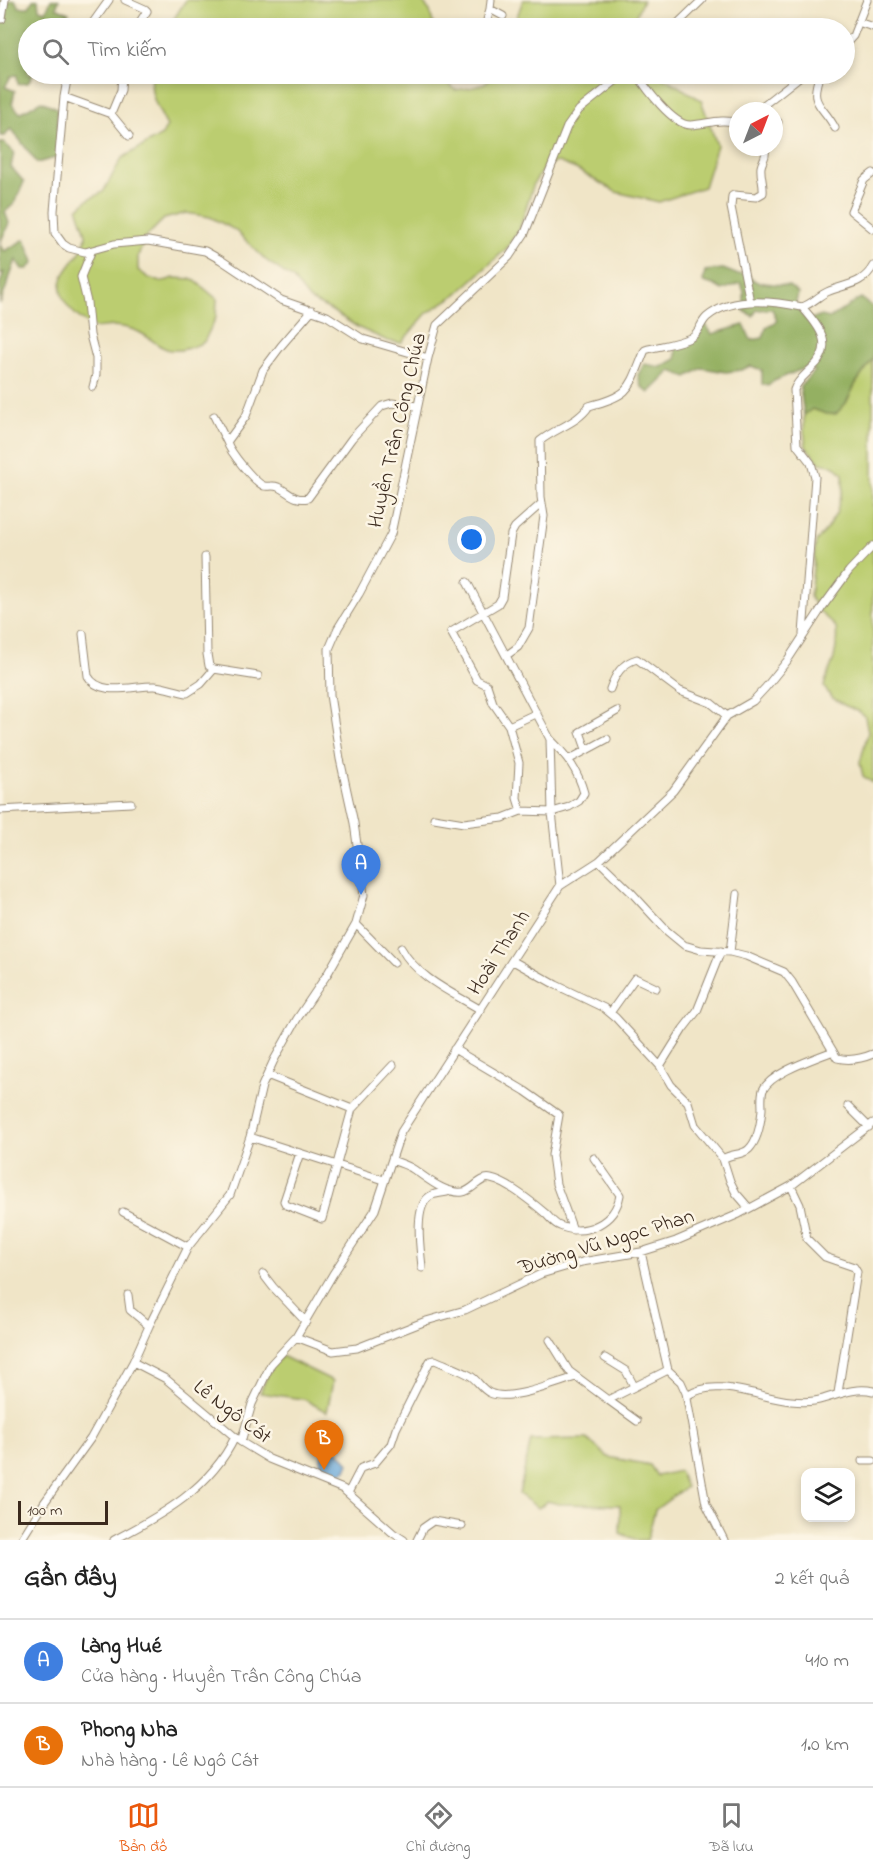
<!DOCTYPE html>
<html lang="vi">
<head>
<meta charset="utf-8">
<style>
  body { margin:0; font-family:"Indie Flower",sans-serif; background:#f6f6f6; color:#222 }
  .controls { position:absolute; right:18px; bottom:18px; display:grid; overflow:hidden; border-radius:12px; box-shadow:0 3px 9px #0003 }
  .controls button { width:54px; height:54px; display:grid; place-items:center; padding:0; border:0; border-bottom:2px solid #e0e0e0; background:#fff; color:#222; font:30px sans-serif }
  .compass { position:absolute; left:729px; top:102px; width:54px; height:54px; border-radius:50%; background:#fff; box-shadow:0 3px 9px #0003; rotate:42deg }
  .scale { position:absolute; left:18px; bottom:15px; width:90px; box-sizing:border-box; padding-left:6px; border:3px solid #3b2a1e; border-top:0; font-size:16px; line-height:21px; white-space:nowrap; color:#3b2a1e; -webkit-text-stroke:4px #fcf5e5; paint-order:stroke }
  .you { position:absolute; left:472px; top:540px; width:21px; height:21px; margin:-15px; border:4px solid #fff; border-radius:50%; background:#1a73e8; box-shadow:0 0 0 9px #1a73e833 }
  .badge { display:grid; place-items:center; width:39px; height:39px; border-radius:50%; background:#ea580c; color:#fff; font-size:20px; font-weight:700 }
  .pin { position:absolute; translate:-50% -50px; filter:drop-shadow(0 2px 3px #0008) }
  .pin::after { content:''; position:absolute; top:32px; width:21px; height:18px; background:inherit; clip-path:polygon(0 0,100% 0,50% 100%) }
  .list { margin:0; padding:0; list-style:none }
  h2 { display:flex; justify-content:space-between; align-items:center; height:78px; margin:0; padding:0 24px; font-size:26px }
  h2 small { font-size:20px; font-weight:400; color:#767676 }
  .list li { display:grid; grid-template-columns:39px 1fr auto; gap:18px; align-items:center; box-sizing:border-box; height:84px; padding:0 24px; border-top:2px solid #e0e0e0 }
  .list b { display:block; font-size:22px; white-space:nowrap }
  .list p { margin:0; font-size:20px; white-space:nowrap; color:#767676 }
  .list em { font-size:20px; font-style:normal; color:#767676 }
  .icon { flex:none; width:33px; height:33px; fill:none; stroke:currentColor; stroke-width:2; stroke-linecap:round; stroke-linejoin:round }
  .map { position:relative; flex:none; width:873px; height:1540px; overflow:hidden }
  .search { position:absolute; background:#fff; box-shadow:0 3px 9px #0003; left:18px; right:18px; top:18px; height:66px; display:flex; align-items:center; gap:15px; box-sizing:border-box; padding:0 21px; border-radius:33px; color:#767676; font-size:22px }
  .sheet { height:246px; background:#fff }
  nav { display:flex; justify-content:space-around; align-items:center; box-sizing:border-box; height:84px; border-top:2px solid #e0e0e0; background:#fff; font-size:16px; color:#767676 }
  nav a { display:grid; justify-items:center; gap:3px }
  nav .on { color:#ea580c }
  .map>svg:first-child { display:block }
  .green { fill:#bbcd70; stroke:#7b7c47; stroke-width:1.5 }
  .forest { fill:#94b062; stroke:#686d40; stroke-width:1.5 }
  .water { fill:#68a7da; stroke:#52687c; stroke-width:1.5 }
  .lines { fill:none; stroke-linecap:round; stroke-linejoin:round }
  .minor-casing { stroke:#968872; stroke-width:9 }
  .minor { stroke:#fff; stroke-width:7 }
  .labels { text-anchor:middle; stroke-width:5; stroke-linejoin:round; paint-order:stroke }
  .street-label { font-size:21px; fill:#3b2a1e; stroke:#fcf5e5 }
</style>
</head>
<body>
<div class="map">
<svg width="873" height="1540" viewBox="0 0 873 1540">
  <rect width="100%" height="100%" fill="#fcf5e5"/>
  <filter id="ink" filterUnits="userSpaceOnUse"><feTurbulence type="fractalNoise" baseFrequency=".0167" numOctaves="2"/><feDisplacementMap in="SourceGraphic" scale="12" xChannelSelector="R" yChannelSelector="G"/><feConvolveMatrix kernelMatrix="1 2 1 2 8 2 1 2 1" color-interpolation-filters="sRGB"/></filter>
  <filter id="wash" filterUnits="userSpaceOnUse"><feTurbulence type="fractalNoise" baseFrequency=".008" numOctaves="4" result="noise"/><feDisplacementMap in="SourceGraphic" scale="24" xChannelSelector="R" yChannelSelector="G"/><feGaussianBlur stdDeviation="1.35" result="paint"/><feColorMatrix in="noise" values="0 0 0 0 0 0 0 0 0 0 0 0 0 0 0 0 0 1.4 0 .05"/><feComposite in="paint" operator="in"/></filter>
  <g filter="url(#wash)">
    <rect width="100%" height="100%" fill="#f0e5c7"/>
    <path class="green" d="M186 0H421L430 11 434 28H168Z
      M523 0H643L630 28H513Z
      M153 74H440L455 90C472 88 484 87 495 74H658L701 100 717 145 704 187 659 202 616 192 576 169 558 162 546 165 534 183 519 230 506 249 457 294 427 313 401 343 388 341 359 328 329 309 310 300 293 279 267 261 235 230 210 217 186 213 164 219 146 237 138 256V270L149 278 161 282 174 278 193 279 217 299 216 317 204 342C155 365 162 334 123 327 114 325 104 327 95 328 78 319 53 299 63 277 69 263 85 252 86 236 86 230 79 216 78 209L87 200 103 192 122 158 162 135 167 126C158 109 147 92 153 74Z
      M873 359V783L863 776 860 763 868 732 865 717 858 711 844 705 831 697 824 687C826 676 831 668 834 658 837 647 837 637 836 627L818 610 810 597 816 541 824 533 836 514 843 489V474L835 466 820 463 806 447 804 430V415L812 409 827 414 846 403 856 383Z
      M282 1356 333 1381 327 1412 304 1399 260 1393 270 1369Z
      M587 1439 608 1457 650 1465 657 1476 679 1471 686 1487 655 1510 647 1540H637L620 1533V1505L559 1504 547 1501 538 1508 519 1494 531 1440Z"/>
    <path class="forest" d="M0 0 5 2 15 0 19 7H29L33 0H38L39 9 46 11 51 0H59L56 7 69 13 56 28H28V74H33L28 83 18 84 17 75 11 76 5 87 15 91 12 104 20 113 41 101 57 108 59 157 37 163 11 128 5 136H0Z
      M0 143H4L14 152 11 167 24 182 14 204 5 212 9 223 0 243Z
      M25 239 34 262 28 269H22L16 260 0 304V284L4 272 0 274V245L5 251Z
      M723 269 736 274H744L757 282 789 286 798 293 795 306 807 320 821 316 830 318 861 298 873 307V359L856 383 846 403 836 414H827L812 409 804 415 800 386 815 371 809 366 774 381 768 386 762 384V370L751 366 741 370 726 372 702 368 687 377 671 371 649 393 641 386 638 375 644 364 661 367 676 359V345L692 341 703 321 712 334 744 325 751 340 763 338 766 328 777 321 772 309 757 310 753 316 744 311V292L741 283 722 290 714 285 703 282 705 271Z"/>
    <path class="water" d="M327 1447 339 1452 349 1463 346 1470 340 1474 320 1463 322 1454Z"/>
  </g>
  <g filter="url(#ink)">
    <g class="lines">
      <g class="minor-casing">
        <path id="minor" d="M125 0 145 9 147 11 136 28
          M491 0 490 9 503 16
          M2 19 5 0
          M858 22 873 27
          M89 28 109 0
          M485 28 490 9
          M673 28 702 0
          M844 46 853 36 867 0
          M68 74 64 97 54 211 55 233 63 244 69 248 85 252 114 244 148 241 205 251 221 260 281 300 327 316 363 339 428 358
          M637 74C645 87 673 126 691 125 707 124 722 118 738 123
          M820 74C808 106 823 104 835 128
          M64 97 111 114 129 136
          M756 111 803 74
          M111 114 121 90 122 74
          M774 126 778 122
          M873 173 864 180 851 211 873 229
          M91 252 81 277 87 302 90 335 96 358V375L93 387
          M750 302 731 207 732 196 734 195 756 197 763 193C764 184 760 176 761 167 763 158 767 158 765 147
          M802 307C819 326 836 346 812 368 805 375 797 381 794 390L797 445 811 463 815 477 803 634
          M312 310 281 346 263 370 246 416 227 442C230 452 254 482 264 486 268 487 273 485 278 487 289 492 294 501 308 498L352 438 382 406 392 403 417 406
          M214 416 227 442
          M205 557 207 654 209 666 214 669 258 676
          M467 582 550 739 552 812 560 886
          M83 634 88 676C100 698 135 685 155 686 165 687 176 691 187 693L201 684 214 669
          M507 655 518 647 529 628 544 516 541 497 540 441C556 428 578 423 589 406 632 395 629 389 645 350 659 346 677 344 690 338 700 333 700 323 707 317 731 296 774 301 802 307 812 304 818 296 827 292 845 284 863 285 873 266
          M610 689C615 675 622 663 637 659L680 691 711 703 727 716
          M509 726 537 713
          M586 749 580 732 617 711
          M570 759 607 739
          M0 810 131 803
          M521 811 517 798 519 763 509 726 493 703 487 685 477 680 451 632 498 604 502 597 511 534 515 527 542 503
          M434 818 464 823 503 818 521 811 552 812 569 807 579 801 584 793C578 770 566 755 550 739
          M599 861 631 892 667 931 684 945 701 950 730 952 746 956 784 972 792 982 837 1058C849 1061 861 1059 873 1054
          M356 924 394 963
          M401 948C417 978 453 993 481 1010
          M730 952 737 894
          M513 961 556 985 604 1008 616 1018 660 1066 671 1085 688 1102 695 1125 723 1159 730 1181 736 1193 749 1208
          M610 1013 635 978 656 988
          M454 1049 525 1091 559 1115 552 1155 556 1184 573 1230
          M660 1066 683 1029 697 1011 721 951
          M267 1075 352 1109
          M848 1106 869 1127
          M250 1137 384 1180
          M300 1153 284 1201 286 1205 322 1219 352 1109 393 1065
          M723 1159C731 1153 742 1156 749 1149 758 1140 761 1121 762 1109 762 1103 761 1096 763 1090 772 1072 814 1059 833 1051
          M392 1160C399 1163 407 1165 413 1169 427 1178 444 1194 463 1192 473 1191 480 1176 491 1179 507 1182 533 1203 546 1214 550 1218 554 1224 560 1226 585 1237 615 1223 620 1195L594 1158
          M791 1186 800 1205 807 1239 825 1257 854 1267 857 1272 838 1393
          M123 1212 188 1247
          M641 1252 668 1370 681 1382 686 1393 706 1504 724 1540
          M422 1268C421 1251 412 1204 432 1195 437 1193 445 1193 450 1191
          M263 1274 273 1287 306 1322
          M128 1295 130 1310 149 1326
          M296 1337 333 1351 357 1348 426 1321 465 1310 541 1274 582 1262 641 1252 676 1241 739 1214 791 1186 873 1123
          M550 1340 569 1371 608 1400 668 1370
          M605 1358 626 1371 634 1386
          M133 1362 166 1379 241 1442 269 1459 343 1489 393 1533 404 1540
          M687 1396C715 1376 760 1398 791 1401 801 1402 814 1402 823 1399 840 1394 856 1387 873 1391
          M608 1400 637 1421
          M241 1442 252 1404 271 1364 296 1337 333 1274 375 1210 401 1132 560 886 599 861 673 791 727 716 753 701 766 687 787 661 821 609 849 571 873 546
          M862 1461H873
          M348 1493 361 1468 375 1463 391 1444 396 1429 430 1361 435 1360C446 1365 459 1369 469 1375 477 1379 481 1389 490 1393 510 1402 555 1383 576 1377
          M21 1540 44 1503 91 1438 133 1362 149 1326 188 1247 230 1195 250 1137 262 1086 274 1060 297 1019 328 973 356 924 364 895 354 823 340 759 330 695 329 649 338 628 359 594 391 534 428 358 437 325 509 257 525 233 567 127 579 110 624 74
          M114 1540C162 1515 211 1488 235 1437
          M417 1540 423 1528 433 1521 462 1526"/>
      </g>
      <use href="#minor" class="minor"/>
    </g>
  </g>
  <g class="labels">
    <g class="street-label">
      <text transform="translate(396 430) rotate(-77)" y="7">Huyền Trân Công Chúa</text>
      <text transform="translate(498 952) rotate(-57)" y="7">Hoài Thanh</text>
      <text transform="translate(606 1241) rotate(-17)" y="7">Đường Vũ Ngọc Phan</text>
      <text transform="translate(233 1411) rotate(37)" y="7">Lê Ngô Cát</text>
    </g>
  </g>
</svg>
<div class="controls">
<button><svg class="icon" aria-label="layers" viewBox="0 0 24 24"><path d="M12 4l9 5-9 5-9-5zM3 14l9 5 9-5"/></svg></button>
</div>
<svg class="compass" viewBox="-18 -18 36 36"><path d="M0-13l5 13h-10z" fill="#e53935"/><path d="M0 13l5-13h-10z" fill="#767676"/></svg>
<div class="scale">100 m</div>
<div class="you"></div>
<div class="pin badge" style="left:361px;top:895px;background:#3f7fe0">A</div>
<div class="pin badge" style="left:324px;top:1470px;background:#e8710a">B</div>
<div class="search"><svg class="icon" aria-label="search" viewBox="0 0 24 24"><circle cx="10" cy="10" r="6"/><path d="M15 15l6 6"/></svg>Tìm kiếm</div>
</div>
<section class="sheet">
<h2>Gần đây<small>2 kết quả</small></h2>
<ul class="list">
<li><span class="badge" style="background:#3f7fe0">A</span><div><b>Làng Hué</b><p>Cửa hàng · Huyền Trân Công Chúa</p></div><em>410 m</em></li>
<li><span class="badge" style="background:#e8710a">B</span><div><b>Phong Nha</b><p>Nhà hàng · Lê Ngô Cát</p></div><em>1.0 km</em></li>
</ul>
</section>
<nav>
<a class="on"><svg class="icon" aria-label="map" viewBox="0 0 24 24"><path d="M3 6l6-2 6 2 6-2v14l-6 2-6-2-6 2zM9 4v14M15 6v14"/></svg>Bản đồ</a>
<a><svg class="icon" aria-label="directions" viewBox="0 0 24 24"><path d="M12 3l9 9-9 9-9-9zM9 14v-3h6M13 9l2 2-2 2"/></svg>Chỉ đường</a>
<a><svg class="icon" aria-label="saved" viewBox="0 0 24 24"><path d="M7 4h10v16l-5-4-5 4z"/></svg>Đã lưu</a>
</nav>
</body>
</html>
